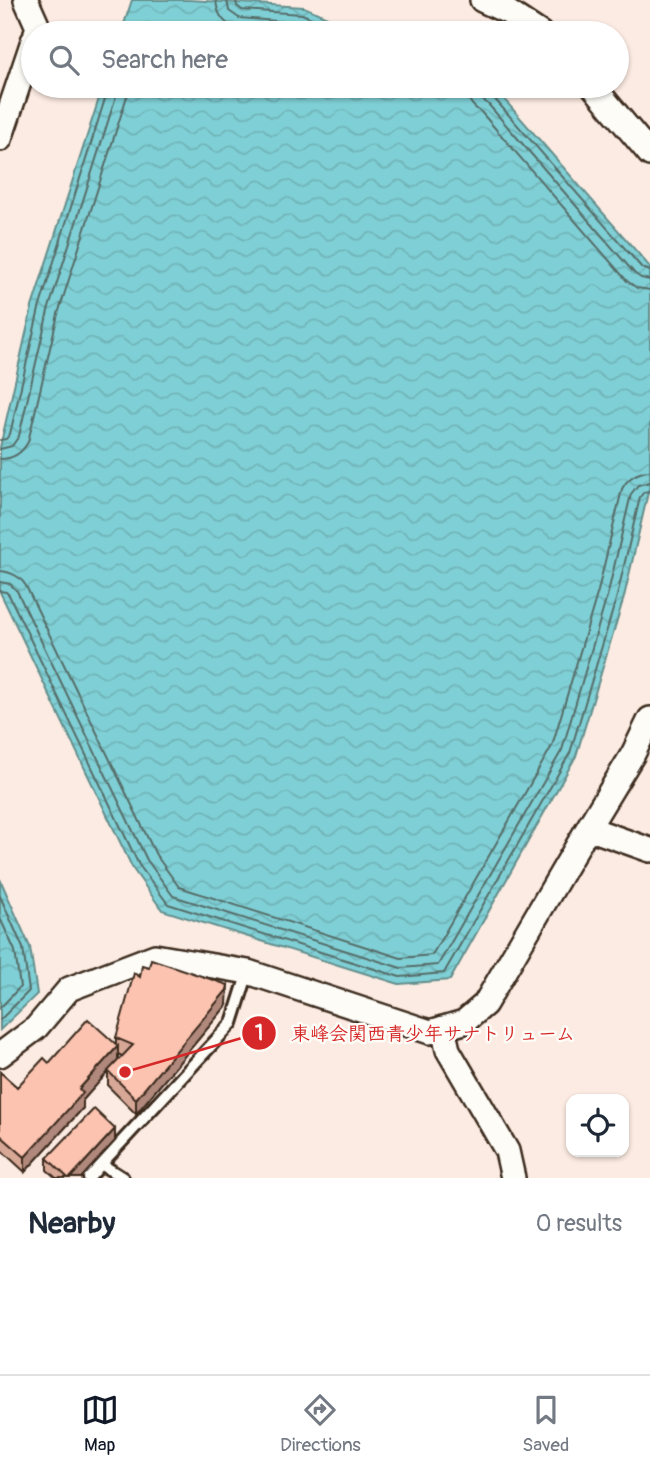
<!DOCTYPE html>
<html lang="en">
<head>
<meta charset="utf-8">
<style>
  body { margin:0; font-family:Pangolin,"Klee One",sans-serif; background:#f2f2f3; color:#1f2937 }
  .controls { position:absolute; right:21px; bottom:21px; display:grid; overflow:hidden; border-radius:14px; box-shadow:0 2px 5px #0004 }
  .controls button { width:63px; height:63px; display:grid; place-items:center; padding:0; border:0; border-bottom:2px solid #e0e1e3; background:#fff; color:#1f2937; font:35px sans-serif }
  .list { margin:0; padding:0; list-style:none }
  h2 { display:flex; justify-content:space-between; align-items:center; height:91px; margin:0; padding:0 28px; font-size:30px }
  h2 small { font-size:23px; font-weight:400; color:#747a83 }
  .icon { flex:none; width:38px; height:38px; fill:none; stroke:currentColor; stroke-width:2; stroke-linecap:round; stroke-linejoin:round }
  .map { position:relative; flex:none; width:650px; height:1178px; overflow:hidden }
  .search { position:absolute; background:#fff; box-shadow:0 2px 5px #0004; left:21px; right:21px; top:21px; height:77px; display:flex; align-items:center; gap:18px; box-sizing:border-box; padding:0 24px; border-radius:38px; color:#747a83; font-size:26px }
  .sheet { height:196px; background:#fff }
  nav { display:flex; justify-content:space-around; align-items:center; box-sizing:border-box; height:98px; border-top:2px solid #e0e1e3; background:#fff; font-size:19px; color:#747a83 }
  nav a { display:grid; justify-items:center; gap:4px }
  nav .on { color:#111827 }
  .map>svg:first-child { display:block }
  .water { fill:url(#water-waves); stroke:#648e8c; stroke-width:2 }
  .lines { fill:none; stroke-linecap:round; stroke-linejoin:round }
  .shore { stroke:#566c68; stroke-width:2 }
  .service-casing { stroke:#3b2a1e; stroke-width:16 }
  .minor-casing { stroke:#3b2a1e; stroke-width:28 }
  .service { stroke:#fdfcf7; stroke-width:10 }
  .minor { stroke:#fdfcf7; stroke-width:23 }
  .wall { fill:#d8a897; stroke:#3b2a1e; stroke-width:2; fill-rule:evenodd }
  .shaded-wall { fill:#b0887b; stroke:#3b2a1e; stroke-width:2 }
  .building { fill:#fbc3b0; stroke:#3b2a1e; stroke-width:2 }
  .leader { fill:none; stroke:#d62828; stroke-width:2.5 }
  .callout-dot { fill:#d62828; stroke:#fdfcf7; stroke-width:2.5 }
  .mark-label { font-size:21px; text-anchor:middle; font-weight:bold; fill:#fff }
  .callout-label { font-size:19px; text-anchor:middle; font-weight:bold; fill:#d62828; stroke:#fdfcf7; stroke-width:5; stroke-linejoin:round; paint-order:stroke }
</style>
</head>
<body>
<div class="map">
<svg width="650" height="1178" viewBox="0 0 650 1178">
  <defs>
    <pattern id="water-waves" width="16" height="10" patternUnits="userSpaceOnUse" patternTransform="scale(1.75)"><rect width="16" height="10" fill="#7fd0d6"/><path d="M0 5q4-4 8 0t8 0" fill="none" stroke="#6fb3b7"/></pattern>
  </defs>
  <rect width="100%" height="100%" fill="#fcebe2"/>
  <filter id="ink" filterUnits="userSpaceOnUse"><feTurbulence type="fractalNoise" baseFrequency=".0143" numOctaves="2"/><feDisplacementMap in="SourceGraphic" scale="14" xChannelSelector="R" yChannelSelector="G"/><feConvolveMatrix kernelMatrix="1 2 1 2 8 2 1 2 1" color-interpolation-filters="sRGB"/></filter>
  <g filter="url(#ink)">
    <path class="water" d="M132 0H189L304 7 364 33H121Z
      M103 86H486L497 91 650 267V484L624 597 576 756 450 980 399 984 162 910 133 869 0 592V447L32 307Z
      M0 879 30 947 37 994 0 1030Z"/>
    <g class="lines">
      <path class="shore" d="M216 0C217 16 226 26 241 30L298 33
        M227 0 229 11 239 18 300 23 324 33
        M236 0 237 6 242 10 302 14 346 33
        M466 86C466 98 471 106 481 112L627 281 637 288 650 290
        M477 86C477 95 481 100 488 104L635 274 641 278 650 280
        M486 86 488 93 493 97 642 268 650 271
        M0 440 6 439 10 434 39 309 109 86
        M0 449 12 446 19 436 48 311 117 93 118 86
        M0 459C13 459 22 453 28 442L58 314 127 96 129 86
        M0 571C12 572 20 576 26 586L156 855 179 887 401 958 432 955 552 746 598 591 622 489C628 477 637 472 650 471
        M0 582 10 584 17 591 147 860 173 896 401 968 438 965 562 750 608 593 631 494 638 485 650 482
        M0 591 6 592 9 595 139 865 168 904 400 977 444 973 570 753 617 596 640 497 644 492 650 491
        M0 896 23 948 29 991 0 1020
        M0 918 15 951 20 987 0 1008"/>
      <g class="service-casing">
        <path id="service" d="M89 1178 101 1164
          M123 1178 101 1164 232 1023 248 972"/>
      </g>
      <g class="minor-casing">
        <path id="minor" d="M26 0 38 27 36 33
          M482 0 508 12 540 33
          M593 86 650 154
          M0 139 33 41
          M588 828 633 754 650 719
          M443 1028 448 1050 507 1151 513 1178
          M0 1055 36 1028 69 989 155 956 248 972 430 1032 464 1022 485 1004 588 828 650 850"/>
      </g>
      <use href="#service" class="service"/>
      <use href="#minor" class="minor"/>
    </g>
    <path class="wall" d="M140 977 227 1005 136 1114 108 1086V1071L83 1100V1108L25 1172 0 1149V1072L17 1087 49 1063 116 1044V1038ZM118 1054 122 1056 118 1061Z
      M115 1141 81 1178H56L47 1170V1158Z"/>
    <path class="shaded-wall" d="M228 985 227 1005 136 1114V1099Z
      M118 1046V1061L83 1100V1108L25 1172V1157L79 1089Z
      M115 1129V1141L81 1178H70Z"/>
    <path class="building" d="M151 959 228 985 227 990 136 1099 108 1071 133 1045 116 1038 134 973 140 977 142 965 149 967Z
      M88 1019 118 1046 79 1089 83 1093 25 1157 0 1135V1072L17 1087 44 1058 49 1063Z
      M94 1109 115 1129 70 1178H68L47 1158Z"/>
  </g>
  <path class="leader" d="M125 1072L259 1033"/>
  <g class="callout-dot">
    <circle cx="125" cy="1072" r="7"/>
    <circle cx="259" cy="1033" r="18"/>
  </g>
  <g class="mark-label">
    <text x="259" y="1040">1</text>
  </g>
  <g class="callout-label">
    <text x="433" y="1040">東峰会関西青少年サナトリューム</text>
  </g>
</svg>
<div class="controls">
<button><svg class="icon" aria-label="locate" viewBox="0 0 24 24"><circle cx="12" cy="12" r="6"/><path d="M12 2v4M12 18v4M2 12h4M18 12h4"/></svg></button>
</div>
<div class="search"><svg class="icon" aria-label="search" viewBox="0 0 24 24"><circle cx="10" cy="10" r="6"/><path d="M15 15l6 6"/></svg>Search here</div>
</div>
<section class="sheet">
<h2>Nearby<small>0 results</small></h2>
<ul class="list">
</ul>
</section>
<nav>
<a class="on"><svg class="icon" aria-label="map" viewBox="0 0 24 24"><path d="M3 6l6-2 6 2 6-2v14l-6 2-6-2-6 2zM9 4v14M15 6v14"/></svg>Map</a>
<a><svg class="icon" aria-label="directions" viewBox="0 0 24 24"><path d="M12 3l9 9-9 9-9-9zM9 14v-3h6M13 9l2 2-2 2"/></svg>Directions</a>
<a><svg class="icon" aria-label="saved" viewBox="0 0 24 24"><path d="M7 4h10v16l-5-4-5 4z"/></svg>Saved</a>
</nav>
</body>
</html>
